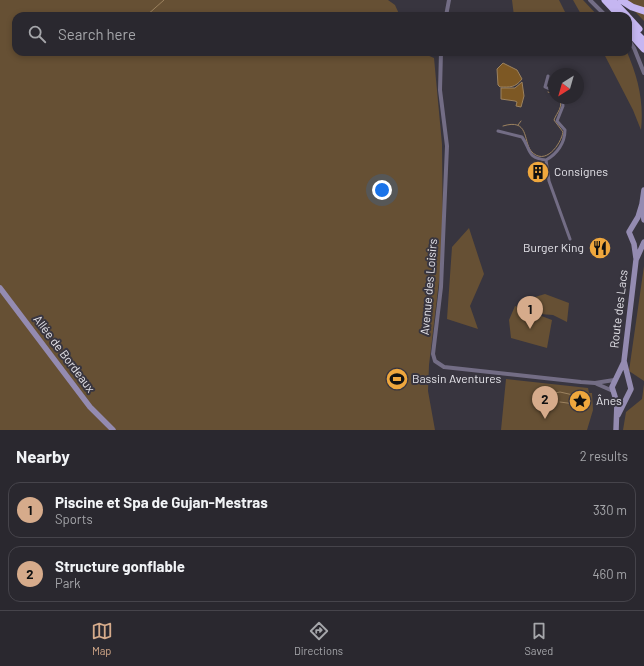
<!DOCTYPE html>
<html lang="en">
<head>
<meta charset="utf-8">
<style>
  body { margin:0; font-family:Barlow,sans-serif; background:#323037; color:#f1f3f6 }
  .compass { position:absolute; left:548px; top:68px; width:36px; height:36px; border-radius:50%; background:#2a282f; box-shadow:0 2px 6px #0003; rotate:217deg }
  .you { position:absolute; left:382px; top:190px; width:14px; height:14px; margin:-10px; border:3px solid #fff; border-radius:50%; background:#1a73e8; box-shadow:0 0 0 6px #1a73e833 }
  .badge { display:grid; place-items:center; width:26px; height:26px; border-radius:50%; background:#d6ab8b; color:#111; font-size:13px; font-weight:700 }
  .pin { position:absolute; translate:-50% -33px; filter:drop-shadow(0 1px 2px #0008) }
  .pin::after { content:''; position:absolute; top:21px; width:14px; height:12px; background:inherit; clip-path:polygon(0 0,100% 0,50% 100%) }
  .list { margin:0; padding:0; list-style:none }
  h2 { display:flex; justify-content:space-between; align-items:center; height:52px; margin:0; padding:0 16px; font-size:17px }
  h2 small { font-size:13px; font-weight:400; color:#a5a6aa }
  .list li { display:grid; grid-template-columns:26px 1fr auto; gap:12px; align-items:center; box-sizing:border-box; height:56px; margin:0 8px 8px; padding:0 8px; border:1px solid #46444b; border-radius:12px }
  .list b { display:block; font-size:15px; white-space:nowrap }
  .list p { margin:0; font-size:13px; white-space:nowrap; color:#a5a6aa }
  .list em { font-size:13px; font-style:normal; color:#a5a6aa }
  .icon { flex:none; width:22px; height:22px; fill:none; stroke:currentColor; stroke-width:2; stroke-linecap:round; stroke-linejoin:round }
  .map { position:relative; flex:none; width:644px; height:430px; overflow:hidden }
  .search { position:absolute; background:#2a282f; box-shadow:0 2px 6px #0003; left:12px; right:12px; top:12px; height:44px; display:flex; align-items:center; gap:10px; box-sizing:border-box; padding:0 14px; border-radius:12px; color:#a5a6aa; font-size:15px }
  .sheet { height:180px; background:#2a282f }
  nav { display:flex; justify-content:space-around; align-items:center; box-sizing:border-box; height:56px; border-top:1px solid #46444b; background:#2a282f; font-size:11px; color:#a5a6aa }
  nav a { display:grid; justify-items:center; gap:2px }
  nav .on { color:#d6ab8b }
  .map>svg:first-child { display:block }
  .green { fill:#665034 }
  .water { fill:#7d5824; stroke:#9c825f }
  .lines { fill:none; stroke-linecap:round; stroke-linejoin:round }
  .stream { stroke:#9c825f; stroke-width:1 }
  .pedestrian { stroke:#736d85; stroke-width:3 }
  .minor { stroke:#736d85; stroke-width:4 }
  .secondary { stroke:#948bb1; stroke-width:5.5 }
  .motorway { stroke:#c5b6f1; stroke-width:7 }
  .labels { text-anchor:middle; stroke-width:4; stroke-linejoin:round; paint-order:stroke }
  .poi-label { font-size:12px; fill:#e4e3e9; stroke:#38353f; text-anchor:start }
  .street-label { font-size:12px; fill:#e4e3e9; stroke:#38353f }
</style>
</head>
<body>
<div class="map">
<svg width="644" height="430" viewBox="0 0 644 430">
  <rect width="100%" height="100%" fill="#38353f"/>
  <path class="green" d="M0 0H388L395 5 400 16H16V52H420L434 58 442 144 443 248 429 365 428 391 435 430H0Z
    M512 0H559L567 16H514Z
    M573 0H583L598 16H582Z
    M624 0H644V21Z
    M603 52H627C638 78 644 101 641 130L633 110Z
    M469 228 484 274 470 306 478 329 447 319 452 247Z
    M644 266V381L629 371Z
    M545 294 569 303 567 322 553 315 540 314 535 297Z
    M515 306 552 320 547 348 511 338 509 320Z
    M506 379 588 388 589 393H592L593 410 587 430H501Z
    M644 384V430H623L626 412 642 399Z"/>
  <path class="water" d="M503 63 517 70 522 79C515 88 510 87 500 87L498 85 497 69Z
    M522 82 524 96 521 107 516 106 517 102 515 101 501 99V88H515Z"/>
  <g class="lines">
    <path class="stream" d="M146 16 164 0
      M548 92 554 94
      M518 125 521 121
      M503 126C529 118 523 140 531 151 545 167 561 144 563 132L554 120C557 112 564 107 559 98
      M550 394 560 392 582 397 585 400 582 405 560 402"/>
    <path class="pedestrian" d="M548 76 545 87 554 91
      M498 131 522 137C531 149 526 158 546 160 557 154 565 143 565 130L557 121 563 106 562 98
      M546 160 549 181 570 239"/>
    <path class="minor" d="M590 0 606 16
      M446 16 449 0
      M628 39 634 48 644 73
      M441 52 440 90 447 146 441 287 433 354 435 361 444 367 581 382 595 383 614 380
      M597 384 613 391"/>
    <path class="secondary" d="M644 190 642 204 644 220
      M636 258 634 244 629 232 638 217 642 204
      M0 288 90 407 113 430
      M618 415 631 389 624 361 636 260 644 242
      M616 430 617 403 612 387 624 362"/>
    <path class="motorway" d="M605 0 620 16
      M612 0 627 16
      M621 0 632 7 644 11
      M628 17 639 29
      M628 25 644 41
      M628 31 644 49"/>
  </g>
  <defs>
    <g id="building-disc" transform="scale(1.15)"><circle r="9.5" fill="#efa73d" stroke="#38353f"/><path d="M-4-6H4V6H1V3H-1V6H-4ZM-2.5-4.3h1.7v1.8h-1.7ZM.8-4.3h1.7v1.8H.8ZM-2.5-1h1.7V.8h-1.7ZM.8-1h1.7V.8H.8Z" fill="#111"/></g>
    <g id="restaurant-disc" transform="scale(1.15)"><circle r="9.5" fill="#efa73d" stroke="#38353f"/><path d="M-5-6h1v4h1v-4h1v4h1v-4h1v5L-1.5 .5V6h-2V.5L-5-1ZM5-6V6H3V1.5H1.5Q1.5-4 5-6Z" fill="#111"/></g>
    <g id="stadium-disc" transform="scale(1.15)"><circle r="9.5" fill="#efa73d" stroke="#38353f"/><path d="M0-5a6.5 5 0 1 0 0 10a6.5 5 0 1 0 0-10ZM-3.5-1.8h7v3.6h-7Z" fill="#111"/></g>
    <g id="sight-disc" transform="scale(1.15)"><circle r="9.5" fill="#efa73d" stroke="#38353f"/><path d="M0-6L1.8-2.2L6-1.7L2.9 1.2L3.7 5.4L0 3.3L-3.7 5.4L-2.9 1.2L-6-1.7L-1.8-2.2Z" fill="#111"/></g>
  </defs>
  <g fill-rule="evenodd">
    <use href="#building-disc" x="538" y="172"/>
    <use href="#restaurant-disc" x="600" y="248"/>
    <use href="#stadium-disc" x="397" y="379"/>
    <use href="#sight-disc" x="580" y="401"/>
  </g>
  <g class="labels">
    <g class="poi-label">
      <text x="554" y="176">Consignes</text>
      <text x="584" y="252" text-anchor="end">Burger King</text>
      <text x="412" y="383">Bassin Aventures</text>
      <text x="596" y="405">Ânes</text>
    </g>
    <g class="street-label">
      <text transform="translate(429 287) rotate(-85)" y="4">Avenue des Loisirs</text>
      <text transform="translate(619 309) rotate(-83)" y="4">Route des Lacs</text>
      <text transform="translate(64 354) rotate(53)" y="4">Allée de Bordeaux</text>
    </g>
  </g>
</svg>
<svg class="compass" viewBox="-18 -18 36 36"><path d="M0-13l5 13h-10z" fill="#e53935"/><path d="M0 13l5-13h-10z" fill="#a5a6aa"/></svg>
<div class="you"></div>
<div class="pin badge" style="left:530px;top:329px">1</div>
<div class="pin badge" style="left:545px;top:419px">2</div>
<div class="search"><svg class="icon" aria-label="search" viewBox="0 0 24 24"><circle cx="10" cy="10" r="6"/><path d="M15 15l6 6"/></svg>Search here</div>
</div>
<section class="sheet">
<h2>Nearby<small>2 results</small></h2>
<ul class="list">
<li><span class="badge">1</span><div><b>Piscine et Spa de Gujan-Mestras</b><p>Sports</p></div><em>330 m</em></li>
<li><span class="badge">2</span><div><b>Structure gonflable</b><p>Park</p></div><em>460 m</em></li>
</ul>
</section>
<nav>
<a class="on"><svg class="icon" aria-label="map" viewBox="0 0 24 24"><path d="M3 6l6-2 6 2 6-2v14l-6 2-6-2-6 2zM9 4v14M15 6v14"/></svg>Map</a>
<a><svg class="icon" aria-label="directions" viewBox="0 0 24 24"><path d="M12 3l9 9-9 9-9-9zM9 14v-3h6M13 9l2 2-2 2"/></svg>Directions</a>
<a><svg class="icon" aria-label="saved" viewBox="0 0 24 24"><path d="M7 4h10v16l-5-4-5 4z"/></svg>Saved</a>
</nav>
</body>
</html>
